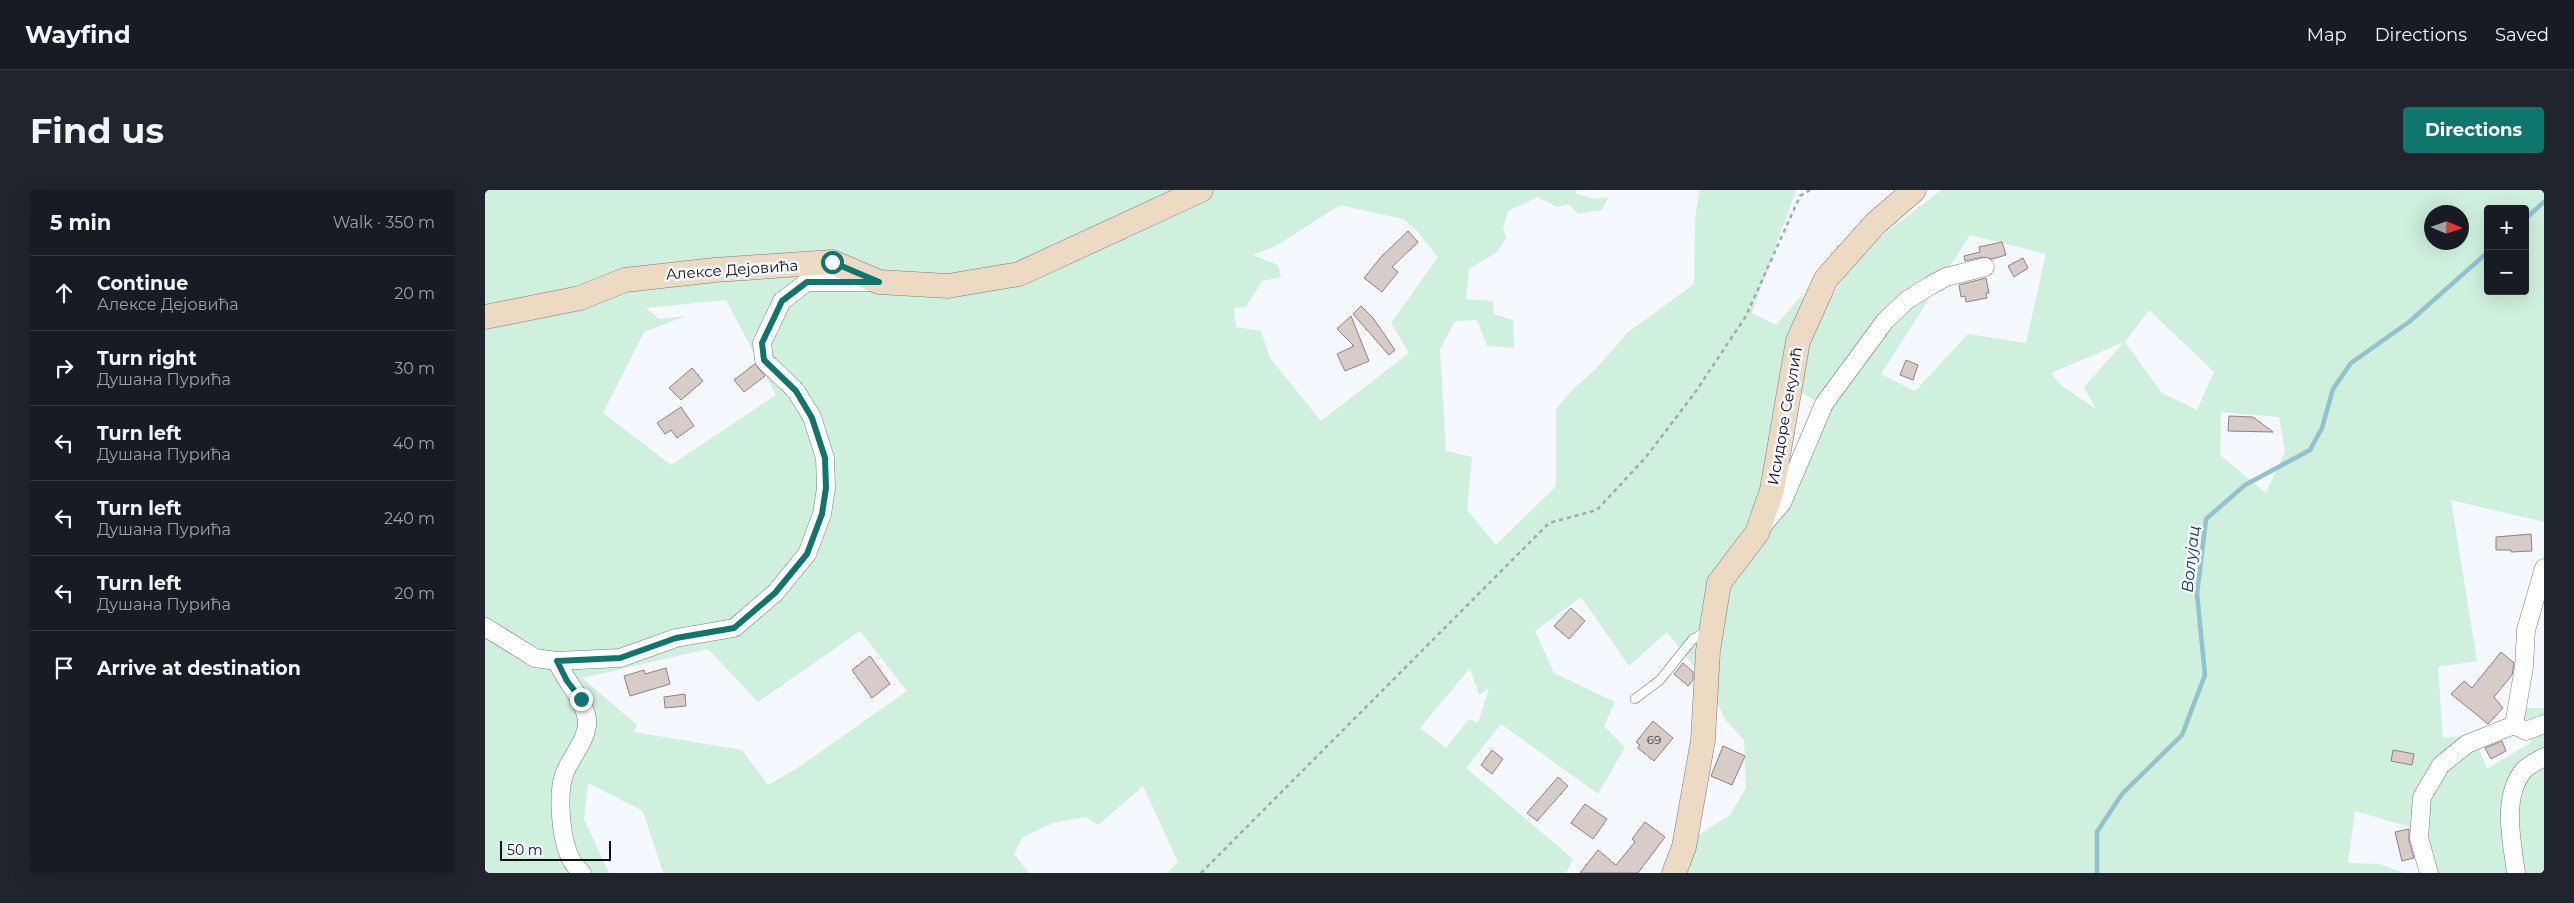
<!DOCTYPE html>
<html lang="en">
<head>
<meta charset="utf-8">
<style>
  body { margin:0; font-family:Montserrat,sans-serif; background:#20242c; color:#f1f3f6 }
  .controls { position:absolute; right:15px; top:15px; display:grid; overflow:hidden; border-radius:5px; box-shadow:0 5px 20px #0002 }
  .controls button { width:45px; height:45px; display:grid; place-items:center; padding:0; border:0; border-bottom:1px solid #363941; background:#171b24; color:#f1f3f6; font:25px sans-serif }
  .compass { position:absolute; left:1939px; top:15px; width:45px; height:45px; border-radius:50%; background:#171b24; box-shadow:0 5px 20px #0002; rotate:92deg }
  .scale { position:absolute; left:15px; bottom:12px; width:111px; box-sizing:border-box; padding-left:5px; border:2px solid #101115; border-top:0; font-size:14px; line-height:18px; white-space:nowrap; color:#101115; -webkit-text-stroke:4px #f5f8fe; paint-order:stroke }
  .stop { position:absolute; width:15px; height:15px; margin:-11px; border:4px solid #0f766e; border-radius:50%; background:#fff }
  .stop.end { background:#0f766e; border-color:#fff; box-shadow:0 1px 5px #0008 }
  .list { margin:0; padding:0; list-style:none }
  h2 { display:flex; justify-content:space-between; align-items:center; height:65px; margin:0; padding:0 20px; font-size:21px }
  h2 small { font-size:16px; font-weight:400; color:#9ea1a6 }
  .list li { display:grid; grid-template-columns:32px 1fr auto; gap:15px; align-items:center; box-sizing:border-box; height:75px; padding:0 20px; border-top:1px solid #363941 }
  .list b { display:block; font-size:19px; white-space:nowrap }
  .list p { margin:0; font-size:16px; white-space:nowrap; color:#9ea1a6 }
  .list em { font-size:16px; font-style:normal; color:#9ea1a6 }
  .icon { flex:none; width:28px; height:28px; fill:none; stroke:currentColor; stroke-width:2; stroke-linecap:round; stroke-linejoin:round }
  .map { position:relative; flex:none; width:2059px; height:683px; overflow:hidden; border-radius:5px }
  header { display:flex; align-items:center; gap:30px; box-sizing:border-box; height:70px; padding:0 25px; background:#171b24; border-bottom:1px solid #363941 }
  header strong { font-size:24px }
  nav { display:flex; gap:28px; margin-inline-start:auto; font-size:18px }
  .intro { display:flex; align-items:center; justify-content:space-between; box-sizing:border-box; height:120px; padding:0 30px }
  h1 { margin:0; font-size:35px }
  .button { padding:12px 22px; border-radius:5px; background:#0f766e; color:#fff; font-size:18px; font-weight:700 }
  main { display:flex; gap:30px; padding:0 30px }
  aside { flex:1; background:#171b24; border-radius:5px; box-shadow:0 5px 20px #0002 }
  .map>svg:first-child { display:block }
  .green { fill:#cef0dc; fill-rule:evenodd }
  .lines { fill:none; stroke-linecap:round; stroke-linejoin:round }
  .stream { stroke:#91c2cd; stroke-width:4.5 }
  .building { fill:#d8ccc8; stroke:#8d827e }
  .lane-casing { stroke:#787c84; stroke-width:10 }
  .street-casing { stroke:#787c84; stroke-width:19 }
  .secondary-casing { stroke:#787c84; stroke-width:25 }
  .path { stroke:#a4a6ab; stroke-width:2.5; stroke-dasharray:4 4; stroke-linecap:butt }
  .lane { stroke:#fff; stroke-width:9 }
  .street { stroke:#fff; stroke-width:18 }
  .secondary { stroke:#ecdac3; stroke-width:24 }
  .route { stroke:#0f766e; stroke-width:6 }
  .labels { text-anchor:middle; stroke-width:5; stroke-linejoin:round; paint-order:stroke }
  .number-label { font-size:12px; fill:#424042 }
  .street-label { font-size:15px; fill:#101115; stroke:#f5f8fe }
  .water-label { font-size:16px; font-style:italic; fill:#124048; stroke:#f5f8fe }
</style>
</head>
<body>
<header>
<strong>Wayfind</strong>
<nav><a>Map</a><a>Directions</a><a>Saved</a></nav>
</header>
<div class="intro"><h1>Find us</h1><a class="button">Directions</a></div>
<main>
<aside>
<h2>5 min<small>Walk · 350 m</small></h2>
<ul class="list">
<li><svg class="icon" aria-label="ahead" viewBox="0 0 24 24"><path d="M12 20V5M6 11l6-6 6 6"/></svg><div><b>Continue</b><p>Алексе Дејовића</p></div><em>20 m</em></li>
<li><svg class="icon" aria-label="right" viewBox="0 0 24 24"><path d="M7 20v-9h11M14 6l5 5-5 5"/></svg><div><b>Turn right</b><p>Душана Пурића</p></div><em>30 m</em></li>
<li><svg class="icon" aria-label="left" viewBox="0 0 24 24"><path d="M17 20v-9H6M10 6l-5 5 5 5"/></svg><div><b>Turn left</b><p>Душана Пурића</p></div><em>40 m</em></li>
<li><svg class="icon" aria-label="left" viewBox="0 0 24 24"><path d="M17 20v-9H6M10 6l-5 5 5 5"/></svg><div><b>Turn left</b><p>Душана Пурића</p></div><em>240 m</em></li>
<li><svg class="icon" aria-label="left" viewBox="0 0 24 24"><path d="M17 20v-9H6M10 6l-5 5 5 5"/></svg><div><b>Turn left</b><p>Душана Пурића</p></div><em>20 m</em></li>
<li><svg class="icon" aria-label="arrive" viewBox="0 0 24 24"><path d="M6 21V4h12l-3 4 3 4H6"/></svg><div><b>Arrive at destination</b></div></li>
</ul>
</aside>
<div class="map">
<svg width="2059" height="683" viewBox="0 0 2059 683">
  <rect width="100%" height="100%" fill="#f5f8fe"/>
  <path class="green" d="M0 0H1092L1091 4 1110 9 1124 7 1117 20 1093 24 1084 14 1072 17 1053 7 1023 21 1018 38 1021 48 1012 62 984 79 981 109 1008 111 1009 124 1028 130 1029 158 1002 156 992 130 970 131 955 159 961 261 987 267 982 320 1011 355 1071 296V219L1088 199 1111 179 1142 143 1209 94 1210 30 1214 0H1311L1267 123 1291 135 1316 106 1325 111 1280 291 1253 354 1224 386 1217 426 1246 390 1341 217 1314 201 1325 145 1372 65 1456 0H2059V332L1966 310 1992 471 1953 477 1958 548 1989 545 2002 579 2047 552 2036 536 2035 518H2059V683H1938L1928 638 1870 621 1863 673 1894 674 1919 683H1189L1210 647 1245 625 1261 598 1259 550 1240 529 1226 499 1182 442 1144 476 1096 407 1050 441 1069 483 1130 512 1119 536 1140 557 1113 604 1016 534 981 578 1088 669 1081 683H682L693 672 658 596 613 635 601 627 568 633 538 647 529 664 544 683H178L158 621 103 593 99 629 124 683H0ZM855 15 918 29 931 40 953 67 906 133 924 163 836 231 785 168 776 141 751 137 749 118 761 117 777 91 796 87 793 75 768 65 791 56ZM2003 19H2040V101H2003ZM1946 22H1976V52H1946ZM1485 45 1561 64 1541 153 1483 144 1430 201 1396 184ZM241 110 291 205 186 275 118 223 159 142 201 126 174 129 161 118ZM1664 120 1729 182 1712 220 1677 203 1640 152ZM1639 152 1599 197 1611 219 1577 196 1566 183ZM1736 222 1794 227 1800 262 1781 303 1735 265ZM375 441 422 501 311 579 283 595 257 560 149 542 152 535 97 488 223 459 273 512ZM985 478 994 505 1004 498 993 533 984 529 961 558 935 538Z"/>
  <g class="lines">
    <path class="stream" d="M2040 29 2059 12
      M1612 683V642L1637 604 1697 545 1720 485 1712 404 1721 329 1760 295 1825 260 1837 238 1848 199 1866 173 1924 132 2003 62"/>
  </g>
  <path class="building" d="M923 41 933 52 907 77 913 82 897 102 879 88 896 67Z
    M1517 52 1521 65 1507 69 1497 67 1480 71 1479 66 1495 62 1494 57Z
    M1538 68 1543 78 1529 87 1523 76Z
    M1501 88 1504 103H1501L1502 108 1481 112 1480 106 1476 107 1474 95Z
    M876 116 888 128 910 160 904 165 868 124Z
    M866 126 884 171 860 181 852 164 869 156 852 139Z
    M1421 170 1433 175 1428 190 1415 185Z
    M270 174 280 186 259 202 249 190Z
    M207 178 218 191 196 210 184 198Z
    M196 217 209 236 192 248 186 240 180 244 172 233Z
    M1744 226 1768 227 1788 242 1743 241Z
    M2046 344 2047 361 2026 362V360H2011V347Z
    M1086 418 1100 431 1084 449 1069 436Z
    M2016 462 2029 473 2027 485 2009 507 2018 518 2003 534 1966 504 1979 491 1987 498Z
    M385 466 405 494 387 508 367 480Z
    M1198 473 1208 482V490L1203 496 1189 484Z
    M181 478 185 494 145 506 139 486 159 480 160 484Z
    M200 504 201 516 180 518 179 507Z
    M1168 531 1188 548 1169 571 1153 558 1155 555 1151 552Z
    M2017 551 2021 561 2006 569 2000 558Z
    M1238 556 1260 566 1247 595 1226 586Z
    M1007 560 1018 569 1007 584 996 575Z
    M1908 560 1929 564 1927 575 1906 571Z
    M1073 587 1083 596 1052 631 1042 623Z
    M1100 614 1122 629 1108 649 1086 633Z
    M1160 632 1180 647 1153 683H1095L1113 660 1131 675 1150 652 1147 649Z
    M1924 639V651L1929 668 1917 671 1910 642Z"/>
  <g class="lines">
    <g class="lane-casing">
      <path id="lane" d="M1150 509 1175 490 1208 449 1222 441"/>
    </g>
    <g class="street-casing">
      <path id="street" d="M1280 333 1297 313 1339 214 1400 131 1422 110 1446 95 1461 87 1500 77
        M0 437 50 468 72 471
        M2029 535 2039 477 2041 440 2059 378
        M2029 535 2041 541 2059 534
        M97 683C94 679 89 676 87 671 76 652 72 606 79 585 85 567 104 549 102 529 98 506 80 492 72 471L135 468 191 448 249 438 290 403 322 364 337 324 341 298 340 268 327 227 311 201 279 170 277 153 297 111 322 92H386
        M1944 683 1934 648 1937 607 1956 575 1982 554 2029 535
        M2031 683C2027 651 2016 607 2039 580 2043 575 2053 571 2059 567"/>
    </g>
    <g class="secondary-casing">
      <path id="secondary" d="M0 127 95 108 140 90 230 80 347 72 394 92 463 96 534 84 716 0
        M1189 683 1199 657 1218 550 1223 461 1234 393 1272 343 1287 300 1313 151 1341 89 1390 34 1429 0"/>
    </g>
    <path class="path" d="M716 683 1064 333 1112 320 1161 267 1209 204 1261 126 1315 6 1325 0"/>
    <use href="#lane" class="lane"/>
    <use href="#street" class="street"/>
    <use href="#secondary" class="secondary"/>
  </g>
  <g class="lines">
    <path class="route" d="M96 509 82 491 72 471 135 468 191 448 249 438 290 403 322 364 337 324 341 298 340 268 327 228 311 201 279 170 277 153 297 111 322 92H394L347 72"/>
  </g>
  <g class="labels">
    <g class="number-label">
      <text x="1169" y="554">69</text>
    </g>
    <g class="street-label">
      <text transform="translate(247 80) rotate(-4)" y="5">Алексе Дејовића</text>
      <text transform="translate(1300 226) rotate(-80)" y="5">Исидоре Секулић</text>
    </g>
    <g class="water-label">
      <text transform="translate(1705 369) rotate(-84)" y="6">Волујац</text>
    </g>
  </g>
</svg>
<div class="controls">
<button>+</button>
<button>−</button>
</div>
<svg class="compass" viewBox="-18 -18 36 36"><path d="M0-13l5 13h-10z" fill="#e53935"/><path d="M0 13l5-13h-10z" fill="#9ea1a6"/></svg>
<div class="scale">50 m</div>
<div class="stop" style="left:347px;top:72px"></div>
<div class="stop end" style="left:96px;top:509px"></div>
</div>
</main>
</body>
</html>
